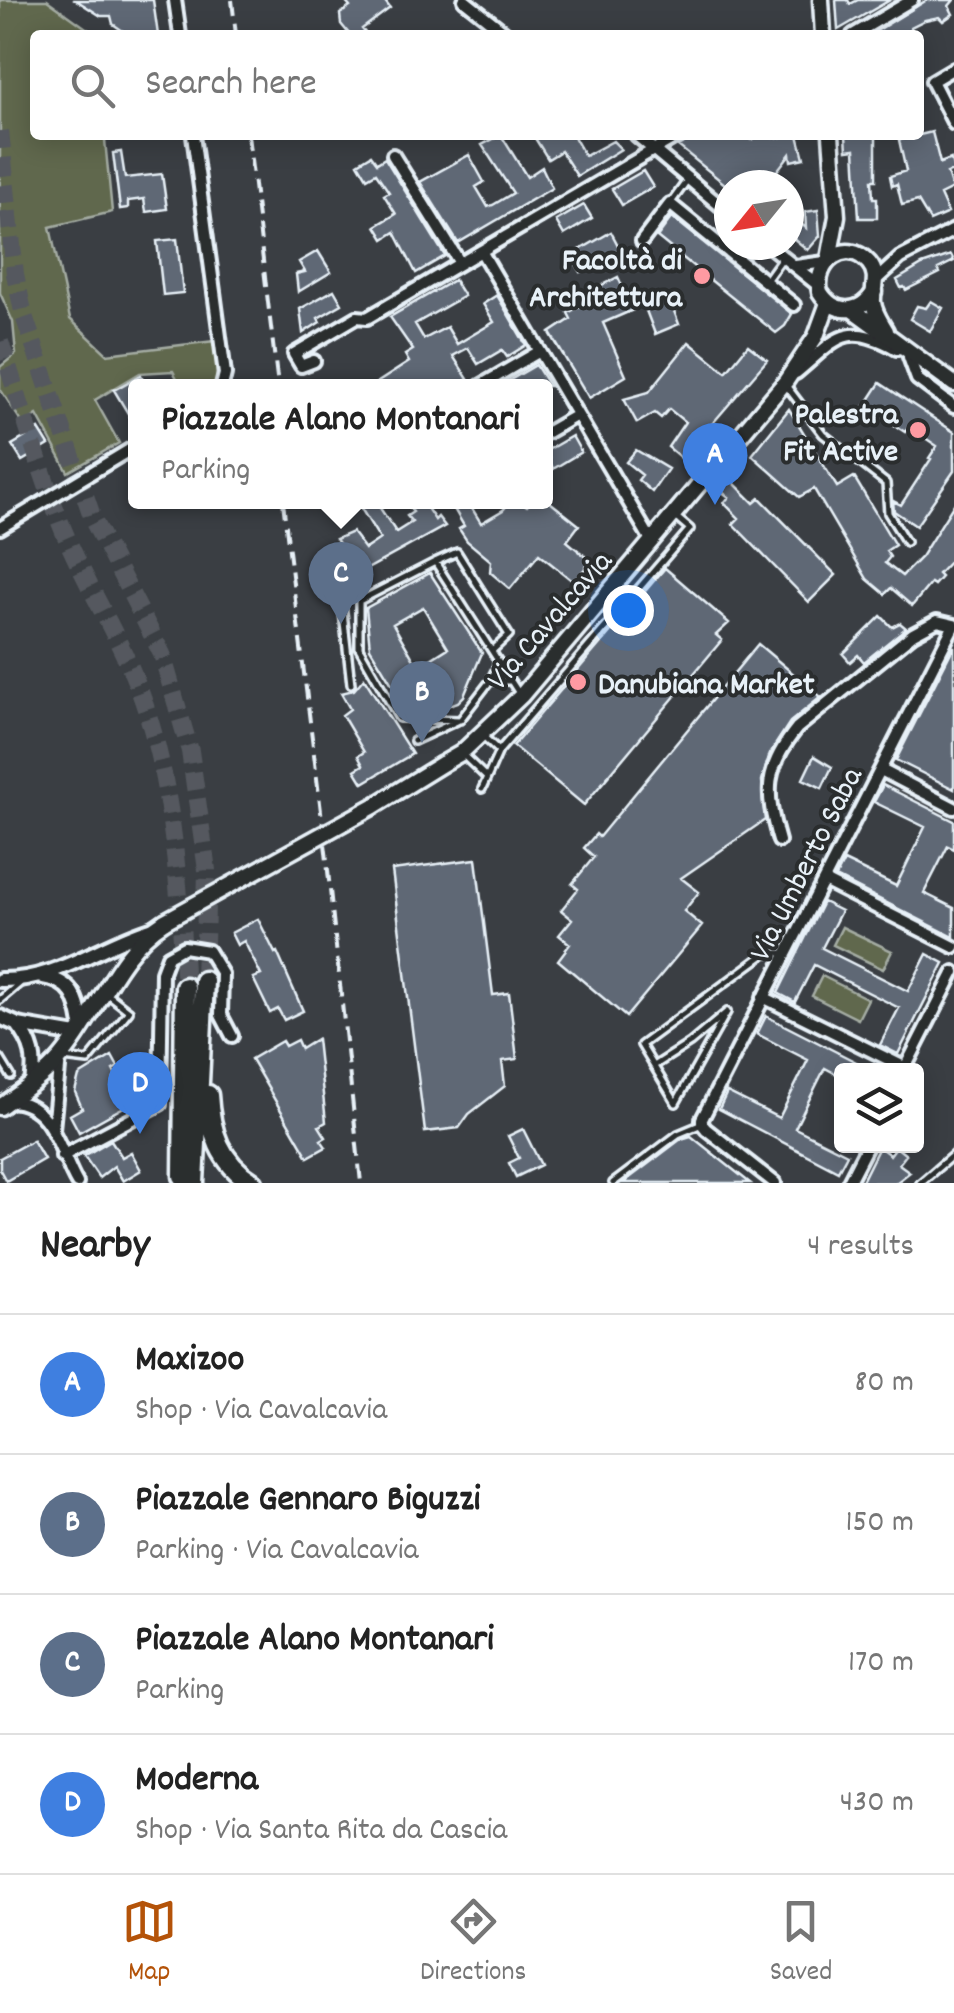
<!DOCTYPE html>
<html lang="en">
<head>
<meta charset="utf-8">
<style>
  body { margin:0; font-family:Dekko,sans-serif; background:#f6f6f6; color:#222 }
  .controls { position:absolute; right:30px; bottom:30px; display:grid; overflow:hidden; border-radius:10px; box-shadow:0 5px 25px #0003 }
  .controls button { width:90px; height:90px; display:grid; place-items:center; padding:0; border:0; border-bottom:2px solid #e0e0e0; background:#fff; color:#222; font:50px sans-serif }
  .compass { position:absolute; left:714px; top:170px; width:90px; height:90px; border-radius:50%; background:#fff; box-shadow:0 5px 25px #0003; rotate:240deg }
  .you { position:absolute; left:628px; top:610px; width:35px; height:35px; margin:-25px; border:8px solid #fff; border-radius:50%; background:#1a73e8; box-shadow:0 0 0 15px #1a73e833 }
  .badge { display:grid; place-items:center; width:65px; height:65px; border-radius:50%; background:#b45309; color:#fff; font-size:32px; font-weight:700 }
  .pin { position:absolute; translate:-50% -82px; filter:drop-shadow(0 2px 5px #0008) }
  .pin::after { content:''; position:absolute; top:52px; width:35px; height:30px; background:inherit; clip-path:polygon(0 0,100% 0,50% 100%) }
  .popup { position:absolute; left:128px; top:379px; width:425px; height:130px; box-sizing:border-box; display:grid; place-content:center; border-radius:10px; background:#fff; filter:drop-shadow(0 2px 8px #0005); font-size:32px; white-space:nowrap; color:#767676 }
  .popup b { font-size:38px; color:#222 }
  .popup::after { content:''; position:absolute; left:50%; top:100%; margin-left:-20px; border:20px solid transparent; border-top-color:#fff }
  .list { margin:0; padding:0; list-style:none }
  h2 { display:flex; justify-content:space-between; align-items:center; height:130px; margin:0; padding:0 40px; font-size:42px }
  h2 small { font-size:32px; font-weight:400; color:#767676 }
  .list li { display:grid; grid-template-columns:65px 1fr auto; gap:30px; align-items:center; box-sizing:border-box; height:140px; padding:0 40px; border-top:2px solid #e0e0e0 }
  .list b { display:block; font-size:38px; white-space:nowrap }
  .list p { margin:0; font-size:32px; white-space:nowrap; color:#767676 }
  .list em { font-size:32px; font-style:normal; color:#767676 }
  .icon { flex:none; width:55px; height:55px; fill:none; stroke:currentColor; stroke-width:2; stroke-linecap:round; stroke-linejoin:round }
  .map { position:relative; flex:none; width:954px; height:1183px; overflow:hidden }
  .search { position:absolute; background:#fff; box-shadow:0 5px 25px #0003; left:30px; right:30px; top:30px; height:110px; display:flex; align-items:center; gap:25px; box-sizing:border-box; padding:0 35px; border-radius:10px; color:#767676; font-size:38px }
  .sheet { height:690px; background:#fff }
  nav { display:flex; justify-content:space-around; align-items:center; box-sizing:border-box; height:140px; border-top:2px solid #e0e0e0; background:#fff; font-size:28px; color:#767676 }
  nav a { display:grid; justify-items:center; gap:5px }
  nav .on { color:#b45309 }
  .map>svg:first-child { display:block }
  .green { fill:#61684e; stroke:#a4aca3; stroke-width:2.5 }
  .building { fill:#5e6775; stroke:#e8f1f8; stroke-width:2.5; fill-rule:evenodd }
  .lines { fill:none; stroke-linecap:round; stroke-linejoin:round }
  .trunk-tunnel { stroke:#54595e; stroke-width:18; stroke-dasharray:18 9; stroke-linecap:butt }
  .service-casing { stroke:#e8f1f8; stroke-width:12 }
  .minor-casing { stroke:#e8f1f8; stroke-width:18 }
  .tertiary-casing { stroke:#e8f1f8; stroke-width:20 }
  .secondary-casing { stroke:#e8f1f8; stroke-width:21 }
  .trunk-casing { stroke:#e8f1f8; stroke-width:25 }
  .service { stroke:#2a2d2e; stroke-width:5 }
  .minor { stroke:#2a2d2e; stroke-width:10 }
  .tertiary { stroke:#2a2d2e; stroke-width:12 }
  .secondary { stroke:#2a2d2e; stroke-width:14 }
  .trunk { stroke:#2a2d2e; stroke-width:18 }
  .rail { stroke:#e8f1f8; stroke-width:4; stroke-dasharray:15 8; stroke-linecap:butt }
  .secondary-bridge-casing { stroke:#e8f1f8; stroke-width:21; stroke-linecap:butt }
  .secondary-bridge { stroke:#2a2d2e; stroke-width:14 }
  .poi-dot { fill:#ff9aa2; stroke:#2a2d2e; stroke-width:4 }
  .labels { text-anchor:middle; stroke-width:8; stroke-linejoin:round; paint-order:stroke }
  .poi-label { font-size:32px; font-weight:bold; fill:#e8f1f8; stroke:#2a2d2e; text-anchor:end }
  .street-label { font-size:32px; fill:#e8f1f8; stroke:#2a2d2e }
</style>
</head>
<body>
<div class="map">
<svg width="954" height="1183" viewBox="0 0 954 1183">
  <rect width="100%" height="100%" fill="#3a3e43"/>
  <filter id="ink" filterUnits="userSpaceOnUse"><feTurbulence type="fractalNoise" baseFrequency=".01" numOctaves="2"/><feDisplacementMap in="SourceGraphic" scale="20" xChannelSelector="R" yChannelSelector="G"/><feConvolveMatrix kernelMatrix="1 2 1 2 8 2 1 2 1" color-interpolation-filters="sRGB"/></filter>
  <g filter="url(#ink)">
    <path class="green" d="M0 0H47L96 35H35V135H136L105 140 112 212 50 227 70 319 107 354 215 341 217 380 214 386H181L173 371 140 373 95 400 119 443 68 472 37 415 23 424 0 389V367L16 354 13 322 0 293Z
      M842 927 892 951 883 969 833 945Z
      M822 976 868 999 858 1019 812 996Z"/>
    <path class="building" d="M76 0H153L158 35 123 31 113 24 111 16H101Z
      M344 0H384L390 8 362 29 367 35H350L341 24 340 14 350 7Z
      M836 0H848L850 4 858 0H890L838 30Z
      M927 0H954L949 6 953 14 943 21 939 17 925 20 911 27 913 35H870Z
      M932 132 940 163 951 159 954 171 947 173 952 189 940 195 948 213 930 221 918 201 902 205 897 184 892 186 890 176 906 171 899 140Z
      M501 135 527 177 542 167 552 188 458 243 420 182 469 155 484 182 476 187 488 207 493 205 513 193 482 145Z
      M533 135H573L585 156 613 141 621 149 577 176 561 151 548 159Z
      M697 135H746L751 140 760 135H770L773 138 798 135 804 158 791 161 790 154 766 185H726L678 146Z
      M846 135H876V180H872L873 198H877V218H859L855 149 847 150Z
      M121 152 125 178 162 174 167 209 146 212 144 199 128 201V208L120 209 113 153Z
      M371 155 377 163 385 158 445 256 416 273 395 232 384 239 376 226 396 214 384 195 389 192 376 173 367 178 358 163Z
      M643 171 653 187 622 205 612 189Z
      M584 205 592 218 564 235 556 221Z
      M818 210 820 236 808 250 789 235V214L806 228 805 212Z
      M672 217 792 314 785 326 776 333 657 237Z
      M611 232 620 249 581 272 571 255Z
      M177 239 183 293 163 295 157 241Z
      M318 251 331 272 298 292 296 274 305 272 299 262Z
      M951 255 954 261 938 269 940 273 906 290 904 287 901 288 897 280 922 265Z
      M618 277 633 310 603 323 626 376 589 398 550 333 571 319 568 313 589 301 590 303 605 297 600 286Z
      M454 280 464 296 415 324 424 339 447 327 457 344 494 322 483 304 497 295 526 345 507 357 502 350 478 364 468 348 453 356 468 379 457 386H372L409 362 405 355 413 350 390 317Z
      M334 290 342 304 318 318 320 322 303 333 300 309Z
      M669 298 679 324 655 334 645 308Z
      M931 301 943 308 930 331 910 319 917 306 926 308Z
      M689 342 726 372 748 345 767 360 682 459 668 447 685 422 669 409 661 418 655 413 637 423 624 399 649 392Z
      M536 365 549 386H500Z
      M141 375 147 386H136V427L114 390Z
      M880 383 954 432V471L916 526 894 511 893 501 901 505 931 459 929 458 937 446 909 427 905 432 877 414 861 412Z
      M789 409 837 487 854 477 895 545 886 551 890 557 885 563 902 576 921 557 954 504V557L938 574 941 577 934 585 931 583 912 606 891 588 885 594 867 579 814 489 799 497 752 455Z
      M39 429 49 445 22 461 12 445Z
      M572 436 581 452 553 469 546 451Z
      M636 450 668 469 652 492 638 480 642 475 626 462Z
      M730 479 754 503 760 498 836 575 809 602 733 524 739 518 724 503 729 497 722 492Z
      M357 502H376L396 532 412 522 407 516 413 512 406 502H423L435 520 438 517 445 526 349 579 341 566 348 561V557L336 539 352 532 365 549 380 539Z
      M450 502H468L481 523 503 510 510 502H521L527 506 531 502H550L579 525 567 541 591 561 574 582 539 554 510 589 490 572 491 561 467 541 459 529 464 526Z
      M665 568 729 623 716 635 722 640 584 805 513 746Z
      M430 573 482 653 464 696 458 702 447 706 404 704 370 648 366 608ZM423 607 448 648 418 667 393 624Z
      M881 616 892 627 900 623 906 628 864 662 858 655 850 662 843 654Z
      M758 644 821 697 790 722 770 753 762 781 765 820 681 878 699 892 684 911 702 926 626 1017 558 960 570 944 559 935 572 919 561 910 578 889 572 884 594 857 584 848 596 834 599 837Z
      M954 646V789L896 760Z
      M364 678 412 754 363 783 355 770 363 765 358 756 364 752 342 715 350 709 341 693 354 690Z
      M814 756 832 767 822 788 803 779Z
      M883 785 954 821V849L948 846 924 893 954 908V937L836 877 844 861 896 886 925 827 874 802Z
      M476 859 493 995 509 993 517 1059 502 1061 505 1086 469 1114 459 1128 425 1132 392 870Z
      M823 902 841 911 822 948 908 991 927 954 944 963 898 1054 880 1045 899 1008 814 965 795 1002 778 993Z
      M258 919 275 953 277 952 303 1011 284 1020 278 1009 270 1013 253 978 261 975 244 941 237 945 231 933Z
      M766 1016 872 1070H842V1077L825 1068 795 1128 847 1154 838 1171 719 1109 727 1092 779 1118 808 1060 757 1034Z
      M317 1039 326 1122 319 1126 326 1137 321 1140 326 1147 308 1157 251 1059 282 1041 285 1046 297 1040 301 1049Z
      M112 1056 118 1067 113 1070 117 1078 114 1079 129 1104 79 1132 70 1115 82 1108 75 1092 79 1076Z
      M523 1129 541 1165 516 1177 509 1163 519 1158 508 1136Z
      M691 1136 750 1183H623L681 1139Z
      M33 1140 44 1159 6 1181 0 1170V1158Z
      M111 1140 122 1157 131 1152 141 1170 123 1181 114 1166 99 1178 84 1156Z
      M879 1147 890 1155 896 1147 906 1155 899 1164 910 1172 896 1183H861Z"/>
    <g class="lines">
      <path class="trunk-tunnel" d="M0 131 15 274 24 316 94 522 162 654 190 751 207 870 204 981
        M0 342C20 402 38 463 60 522 85 586 125 643 146 709 175 798 179 894 185 987"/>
      <g class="service-casing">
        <path id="service" d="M670 204 688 179
          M765 282 783 257
          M785 384 823 434 886 483 888 513 906 542
          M435 562 457 552 509 635 492 651
          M340 586 351 684
          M490 681 499 662
          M511 681 435 562 359 601V648L399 718 460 720 490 681H511L520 695
          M414 741 457 721
          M499 751 690 529 676 517
          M463 755 487 778 499 751 483 736
          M482 789 487 778
          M0 1000 20 983
          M0 1058 11 1076
          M63 1058 88 1061 129 1011 106 993
          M654 1066 690 1043 727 1012 676 1103 641 1045 766 953H783
          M613 1183 678 1134 702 1124
          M920 1183 954 1154"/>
      </g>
      <g class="minor-casing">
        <path id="minor" d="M175 0 180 35
          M464 0 508 35
          M853 35 912 0
          M954 68 932 81 954 124
          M193 135 225 374 222 386
          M636 135 729 213
          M393 155 460 263
          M642 241 670 204 794 305
          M768 245 819 286
          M481 251 651 540
          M796 266 825 262
          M876 280 900 258 954 230
          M909 357 917 379 954 407
          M314 361 301 366 294 354 357 317 367 318 679 135
          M796 373C837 339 844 320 897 349
          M480 386 540 351
          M546 433 577 415
          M0 528 136 446
          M881 770 954 808
          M779 841C765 792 764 769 797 728L913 634 937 621 954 625
          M824 881 954 947
          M763 997 906 1068
          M904 1070 954 972
          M10 1101C53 1103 59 1152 77 1183
          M53 1129 60 1058
          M62 1156 160 1104 162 972 168 956 184 947 208 951 222 974 221 1015 232 1036
          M775 1183 706 1129 702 1124V1119L954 625
          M848 1183 867 1146"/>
      </g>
      <g class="tertiary-casing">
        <path id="tertiary" d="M43 977C72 981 78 999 82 1025
          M0 980C58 981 100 944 154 928
          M0 1017 18 1025 76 1035
          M18 1025C33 1044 36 1059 32 1083"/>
      </g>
      <g class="secondary-casing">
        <path id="secondary" d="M821 0 823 35
          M829 259 837 216 831 135
          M874 292C860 315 834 315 820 292 813 264 846 236 869 263 880 276 872 288 873 302 874 313 881 322 886 331
          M853 310 954 384
          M442 764 461 753 521 696 786 381 816 336 828 303
          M0 1107C21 1092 44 1077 61 1057 97 1015 117 951 165 921"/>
      </g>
      <g class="trunk-casing">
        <path id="trunk" d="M208 1095C210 1131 220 1163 253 1183
          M183 1176 185 987
          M194 1183 204 981"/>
      </g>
      <use href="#service" class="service"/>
      <use href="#minor" class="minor"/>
      <use href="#tertiary" class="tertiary"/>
      <use href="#secondary" class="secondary"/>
      <use href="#trunk" class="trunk"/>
      <path class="rail" d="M232 0 236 35
        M248 135 278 386
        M283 502 326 852 361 1183"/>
      <g class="secondary-bridge-casing">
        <path id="secondary-bridge" d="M165 921 374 806 442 764"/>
      </g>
      <use href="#secondary-bridge" class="secondary-bridge"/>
    </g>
  </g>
  <g class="poi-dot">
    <circle cx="702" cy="276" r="10"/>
    <circle cx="918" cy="430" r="10"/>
    <circle cx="578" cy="682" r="10"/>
  </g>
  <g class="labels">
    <g class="poi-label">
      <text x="682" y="269">Facoltà di<tspan x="682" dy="37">Architettura</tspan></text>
      <text x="898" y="423">Palestra<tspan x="898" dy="37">Fit Active</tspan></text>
      <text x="598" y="693" text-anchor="start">Danubiana Market</text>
    </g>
    <g class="street-label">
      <text transform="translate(548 619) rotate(-49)" y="11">Via Cavalcavia</text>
      <text transform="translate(804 863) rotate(-63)" y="11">Via Umberto Saba</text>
    </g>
  </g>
</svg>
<div class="controls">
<button><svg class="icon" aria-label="layers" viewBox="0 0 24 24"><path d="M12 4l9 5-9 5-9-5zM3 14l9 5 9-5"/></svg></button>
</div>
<svg class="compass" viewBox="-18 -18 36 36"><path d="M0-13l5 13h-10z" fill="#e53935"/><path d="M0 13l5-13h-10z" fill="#767676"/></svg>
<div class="you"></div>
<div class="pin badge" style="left:715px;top:505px;background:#3f7fe0">A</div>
<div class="pin badge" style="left:422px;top:743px;background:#5c6f8a">B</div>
<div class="pin badge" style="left:341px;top:624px;background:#5c6f8a">C</div>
<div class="popup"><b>Piazzale Alano Montanari</b>Parking</div>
<div class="pin badge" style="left:140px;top:1134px;background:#3f7fe0">D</div>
<div class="search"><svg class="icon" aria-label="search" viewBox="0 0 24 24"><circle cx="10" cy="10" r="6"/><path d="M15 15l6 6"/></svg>Search here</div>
</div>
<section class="sheet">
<h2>Nearby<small>4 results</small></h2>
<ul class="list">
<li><span class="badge" style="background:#3f7fe0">A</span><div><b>Maxizoo</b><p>Shop · Via Cavalcavia</p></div><em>80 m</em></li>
<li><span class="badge" style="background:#5c6f8a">B</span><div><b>Piazzale Gennaro Biguzzi</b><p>Parking · Via Cavalcavia</p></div><em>150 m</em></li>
<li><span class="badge" style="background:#5c6f8a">C</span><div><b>Piazzale Alano Montanari</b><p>Parking</p></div><em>170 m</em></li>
<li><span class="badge" style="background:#3f7fe0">D</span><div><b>Moderna</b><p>Shop · Via Santa Rita da Cascia</p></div><em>430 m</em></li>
</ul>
</section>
<nav>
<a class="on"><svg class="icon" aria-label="map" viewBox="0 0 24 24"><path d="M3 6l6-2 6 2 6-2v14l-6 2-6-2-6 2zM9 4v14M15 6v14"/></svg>Map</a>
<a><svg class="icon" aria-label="directions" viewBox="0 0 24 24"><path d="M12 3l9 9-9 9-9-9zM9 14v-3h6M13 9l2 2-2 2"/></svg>Directions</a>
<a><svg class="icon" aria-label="saved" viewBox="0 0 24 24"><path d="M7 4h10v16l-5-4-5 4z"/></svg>Saved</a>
</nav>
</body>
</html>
